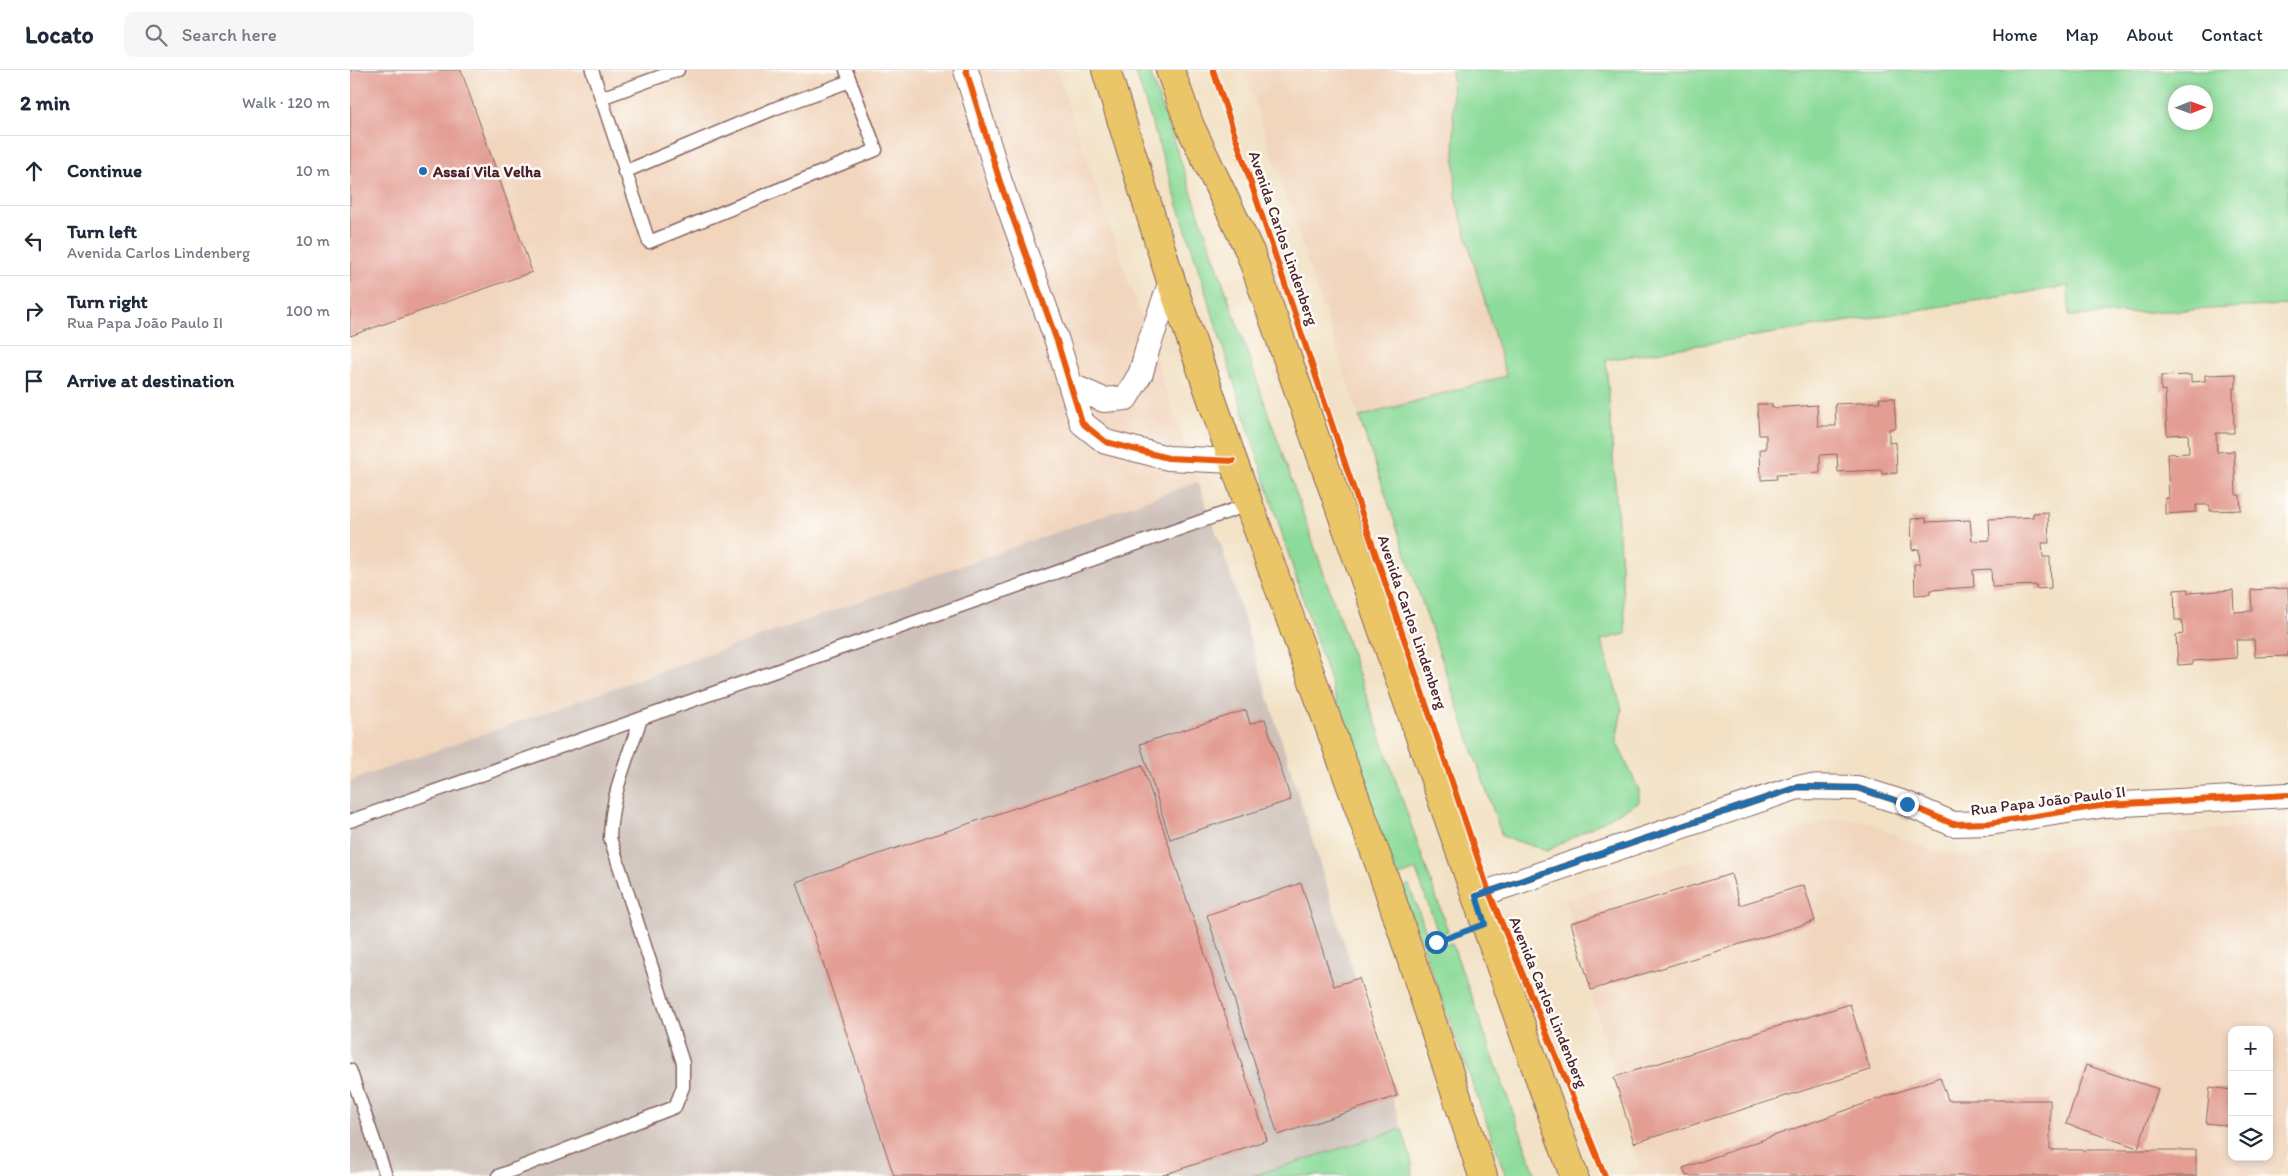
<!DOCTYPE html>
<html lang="en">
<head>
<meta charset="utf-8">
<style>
  body { margin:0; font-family:Itim,sans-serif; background:#f6f6f7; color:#1f2937 }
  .controls { position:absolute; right:15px; bottom:15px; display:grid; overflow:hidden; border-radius:10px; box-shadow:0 2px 8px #0003 }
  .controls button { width:45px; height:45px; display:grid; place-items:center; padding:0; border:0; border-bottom:1px solid #e0e1e3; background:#fff; color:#1f2937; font:25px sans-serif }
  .compass { position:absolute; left:1818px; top:15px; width:45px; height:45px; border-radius:50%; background:#fff; box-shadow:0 2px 8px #0003; rotate:89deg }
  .stop { position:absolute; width:15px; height:15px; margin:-11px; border:4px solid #1f6fb2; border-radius:50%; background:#fff }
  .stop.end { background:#1f6fb2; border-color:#fff; box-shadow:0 1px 5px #0008 }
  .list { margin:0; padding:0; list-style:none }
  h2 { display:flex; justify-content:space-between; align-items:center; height:65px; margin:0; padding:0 20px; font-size:21px }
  h2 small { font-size:16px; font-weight:400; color:#747a83 }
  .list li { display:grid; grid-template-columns:32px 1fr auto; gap:15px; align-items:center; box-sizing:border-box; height:70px; padding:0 20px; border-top:1px solid #e0e1e3 }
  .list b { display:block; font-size:19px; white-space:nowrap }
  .list p { margin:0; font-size:16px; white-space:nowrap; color:#747a83 }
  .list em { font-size:16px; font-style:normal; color:#747a83 }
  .icon { flex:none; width:28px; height:28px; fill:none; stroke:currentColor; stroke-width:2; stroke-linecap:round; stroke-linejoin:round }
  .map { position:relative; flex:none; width:1938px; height:1106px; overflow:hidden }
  header { display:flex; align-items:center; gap:30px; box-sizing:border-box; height:70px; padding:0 25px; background:#fff; border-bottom:1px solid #e0e1e3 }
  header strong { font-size:24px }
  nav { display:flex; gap:28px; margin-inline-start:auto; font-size:18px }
  .search { width:350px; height:45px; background:#f6f6f7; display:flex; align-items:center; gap:12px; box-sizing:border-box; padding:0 18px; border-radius:10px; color:#747a83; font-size:19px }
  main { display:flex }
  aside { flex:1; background:#fff }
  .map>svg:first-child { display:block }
  .built { fill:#f1d5bd; fill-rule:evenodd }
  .industrial { fill:#cec1ba }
  .green { fill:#8ddb9a; stroke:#6c7d62; fill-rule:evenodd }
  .building { fill:#e39d93 }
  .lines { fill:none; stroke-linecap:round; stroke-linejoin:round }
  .service-casing { stroke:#856361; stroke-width:15 }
  .minor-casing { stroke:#856361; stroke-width:26 }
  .primary-casing { stroke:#856361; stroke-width:30 }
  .path { stroke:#856361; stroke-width:3; stroke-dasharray:4 4; stroke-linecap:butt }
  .service { stroke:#fff; stroke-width:12 }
  .minor { stroke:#fff; stroke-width:24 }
  .primary { stroke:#eac669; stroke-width:28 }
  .cycleway-casing { stroke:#fdfcf7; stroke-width:9 }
  .cycleway { stroke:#e8590c; stroke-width:6 }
  .route { stroke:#1f6fb2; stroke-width:6 }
  .poi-dot { fill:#1f6fb2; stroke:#fdfcf7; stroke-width:2 }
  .labels { text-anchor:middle; stroke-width:5; stroke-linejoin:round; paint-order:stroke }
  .poi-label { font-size:16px; font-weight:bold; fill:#4a1f2b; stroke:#fdfcf7; text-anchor:start }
  .street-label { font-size:16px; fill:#4a1f2b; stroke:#fdfcf7 }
</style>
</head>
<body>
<header>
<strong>Locato</strong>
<div class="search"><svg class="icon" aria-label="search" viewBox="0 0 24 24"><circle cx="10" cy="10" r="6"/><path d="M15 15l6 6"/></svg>Search here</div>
<nav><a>Home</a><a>Map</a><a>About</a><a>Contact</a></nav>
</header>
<main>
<aside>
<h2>2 min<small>Walk · 120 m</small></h2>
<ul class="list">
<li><svg class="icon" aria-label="ahead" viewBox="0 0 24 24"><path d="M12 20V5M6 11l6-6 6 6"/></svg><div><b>Continue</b></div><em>10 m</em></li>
<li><svg class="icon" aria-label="left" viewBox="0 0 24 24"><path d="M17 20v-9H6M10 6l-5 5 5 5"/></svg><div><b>Turn left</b><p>Avenida Carlos Lindenberg</p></div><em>10 m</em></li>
<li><svg class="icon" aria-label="right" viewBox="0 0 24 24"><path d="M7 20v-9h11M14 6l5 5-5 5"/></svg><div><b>Turn right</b><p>Rua Papa João Paulo II</p></div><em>100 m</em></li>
<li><svg class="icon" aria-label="arrive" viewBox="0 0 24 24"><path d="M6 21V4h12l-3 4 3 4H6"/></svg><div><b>Arrive at destination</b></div></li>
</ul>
</aside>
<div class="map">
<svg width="1938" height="1106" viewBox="0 0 1938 1106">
  <rect width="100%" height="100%" fill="#fdfcf7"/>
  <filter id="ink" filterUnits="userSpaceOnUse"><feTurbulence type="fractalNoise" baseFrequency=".02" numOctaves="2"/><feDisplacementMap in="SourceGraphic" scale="10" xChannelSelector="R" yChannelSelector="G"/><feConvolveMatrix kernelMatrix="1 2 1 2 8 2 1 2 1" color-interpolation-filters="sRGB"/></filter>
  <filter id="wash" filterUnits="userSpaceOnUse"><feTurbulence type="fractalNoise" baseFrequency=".0096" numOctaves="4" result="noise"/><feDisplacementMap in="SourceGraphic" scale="20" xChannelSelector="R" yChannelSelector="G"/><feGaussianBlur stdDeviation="1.12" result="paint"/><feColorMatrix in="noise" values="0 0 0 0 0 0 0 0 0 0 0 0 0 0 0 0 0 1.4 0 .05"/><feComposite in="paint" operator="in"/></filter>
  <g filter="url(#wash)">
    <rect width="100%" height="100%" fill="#f2e1c4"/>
    <path class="built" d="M0 0H706L848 412 0 711Z
      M894 0H1102L1106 130 1156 306 1009 347Z
      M1495 748 1520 753 1585 782 1618 787 1938 752V1081L1928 1106H1276L1275 1102 1290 1097 1215 830 1482 749ZM1882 960H1919V1087H1882Z"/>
    <path class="industrial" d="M848 412 871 475 1052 1059 902 1106H0V711Z"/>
    <path class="green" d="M785 0H799L1098 861 1089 865 1066 800 1047 807C952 540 872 269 785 0Z
      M1102 0H1938V235L1719 246 1718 216 1256 290 1276 564 1251 570 1272 639 1266 671 1289 720V732L1197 781 1152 766 1009 347 1156 306 1106 130ZM1856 22V52H1826V22Z
      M1059 815 1082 878 1102 873 1186 1106H1156L1051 817Z
      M1052 1059 1062 1093V1106H902Z"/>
    <g id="blocks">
      <path class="building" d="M0 0H111L182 202 0 266Z
        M1886 304V318H1883L1884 363H1866L1867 382 1884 381 1886 425H1890L1891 440 1860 441V435H1846V442L1815 444V428H1819L1817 384 1839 383 1838 364 1817 365 1815 320 1811 321V306L1841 305V312L1855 311V305Z
        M1529 328H1544L1546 358 1539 359V373L1546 372 1547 403 1532 404V400L1488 402 1487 384 1470 385V403L1426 405 1427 409 1411 410 1410 379H1416V365H1409L1407 334H1422V338L1467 335 1468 356H1486L1485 334 1530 332Z
        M1698 442 1699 473H1692L1693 487H1700L1701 518 1686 519V515L1642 517 1641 499 1623 500 1624 517 1580 520V524L1565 525 1564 494H1570L1569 479 1562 480 1561 449 1576 448V452L1620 450 1622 471 1640 470 1639 449 1683 447V443Z
        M1938 518V586L1905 587 1904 570H1886L1887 588 1843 591V594L1828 595 1826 565 1833 564 1832 550H1825L1824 520 1838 519V523L1883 520 1884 542 1902 541 1901 520Z
        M896 640 900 654 915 649 941 730 820 769 790 674Z
        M792 695 917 1070 810 1106H544L446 812Z
        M1381 804 1390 835 1454 815 1465 851 1241 920 1221 853Z
        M951 813 984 916 1009 908 1047 1026 928 1065 857 845Z
        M1500 934 1520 1000 1284 1073 1264 1007Z
        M1736 995 1808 1019 1788 1078 1716 1054Z
        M1590 1007 1598 1030H1700V1080H1846V1106H1336L1333 1098Z
        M1860 1017 1882 1020V1056L1856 1053Z"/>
    </g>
  </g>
  <g filter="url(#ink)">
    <use href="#blocks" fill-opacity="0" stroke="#856361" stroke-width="1"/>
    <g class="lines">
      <g class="service-casing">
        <path id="service" d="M242 0 299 172 526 80 496 0
          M251 28 328 0
          M274 102 426 38 500 11
          M0 751 900 434
          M0 1000 36 1106
          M148 1106 325 1037 333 1017V993L260 768C261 725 277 688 291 649"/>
      </g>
      <g class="minor-casing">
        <path id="minor" d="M616 0 650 112 707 271 732 353 756 372 818 388 883 391
          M722 316 754 330 776 328 791 303 798 277 821 211
          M1126 826 1448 717 1507 718 1557 734 1603 754 1640 753 1756 735 1938 725"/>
      </g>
      <g class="primary-casing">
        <path id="primary" d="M756 0 821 211 883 391 1037 815 1133 1106
          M820 0 840 56 900 182 1224 1106"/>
      </g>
      <path class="path" d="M1087 871 1109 863"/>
      <use href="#service" class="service"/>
      <use href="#minor" class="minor"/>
      <use href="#primary" class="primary"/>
      <g class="cycleway-casing">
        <path id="cycleway" d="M616 0 650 112 707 271 732 353 756 372 818 388 883 391
          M863 0 1139 822 1255 1106
          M1126 826 1448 717 1507 718 1557 734 1603 754 1640 753 1756 735 1938 725"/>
      </g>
      <use href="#cycleway" class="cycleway"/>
    </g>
  </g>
  <g class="lines" filter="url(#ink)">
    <path class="route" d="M1086 872 1135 854 1126 826 1448 717 1507 718 1557 734"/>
  </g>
  <circle class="poi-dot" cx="73" cy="101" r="5"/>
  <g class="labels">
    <g class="poi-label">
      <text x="83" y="107">Assaí Vila Velha</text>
    </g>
    <g class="street-label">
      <text transform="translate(934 168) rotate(71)" y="6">Avenida Carlos Lindenberg</text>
      <text transform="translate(1063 552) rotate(71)" y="6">Avenida Carlos Lindenberg</text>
      <text transform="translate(1698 730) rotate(-7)" y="6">Rua Papa João Paulo II</text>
      <text transform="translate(1199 932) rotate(68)" y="6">Avenida Carlos Lindenberg</text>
    </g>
  </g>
</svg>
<div class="controls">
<button>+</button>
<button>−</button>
<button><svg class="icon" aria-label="layers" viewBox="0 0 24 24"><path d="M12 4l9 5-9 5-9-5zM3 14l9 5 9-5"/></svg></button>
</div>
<svg class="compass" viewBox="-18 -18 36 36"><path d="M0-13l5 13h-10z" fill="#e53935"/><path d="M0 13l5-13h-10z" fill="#747a83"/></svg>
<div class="stop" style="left:1086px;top:872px"></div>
<div class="stop end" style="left:1557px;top:734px"></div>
</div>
</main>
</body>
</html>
